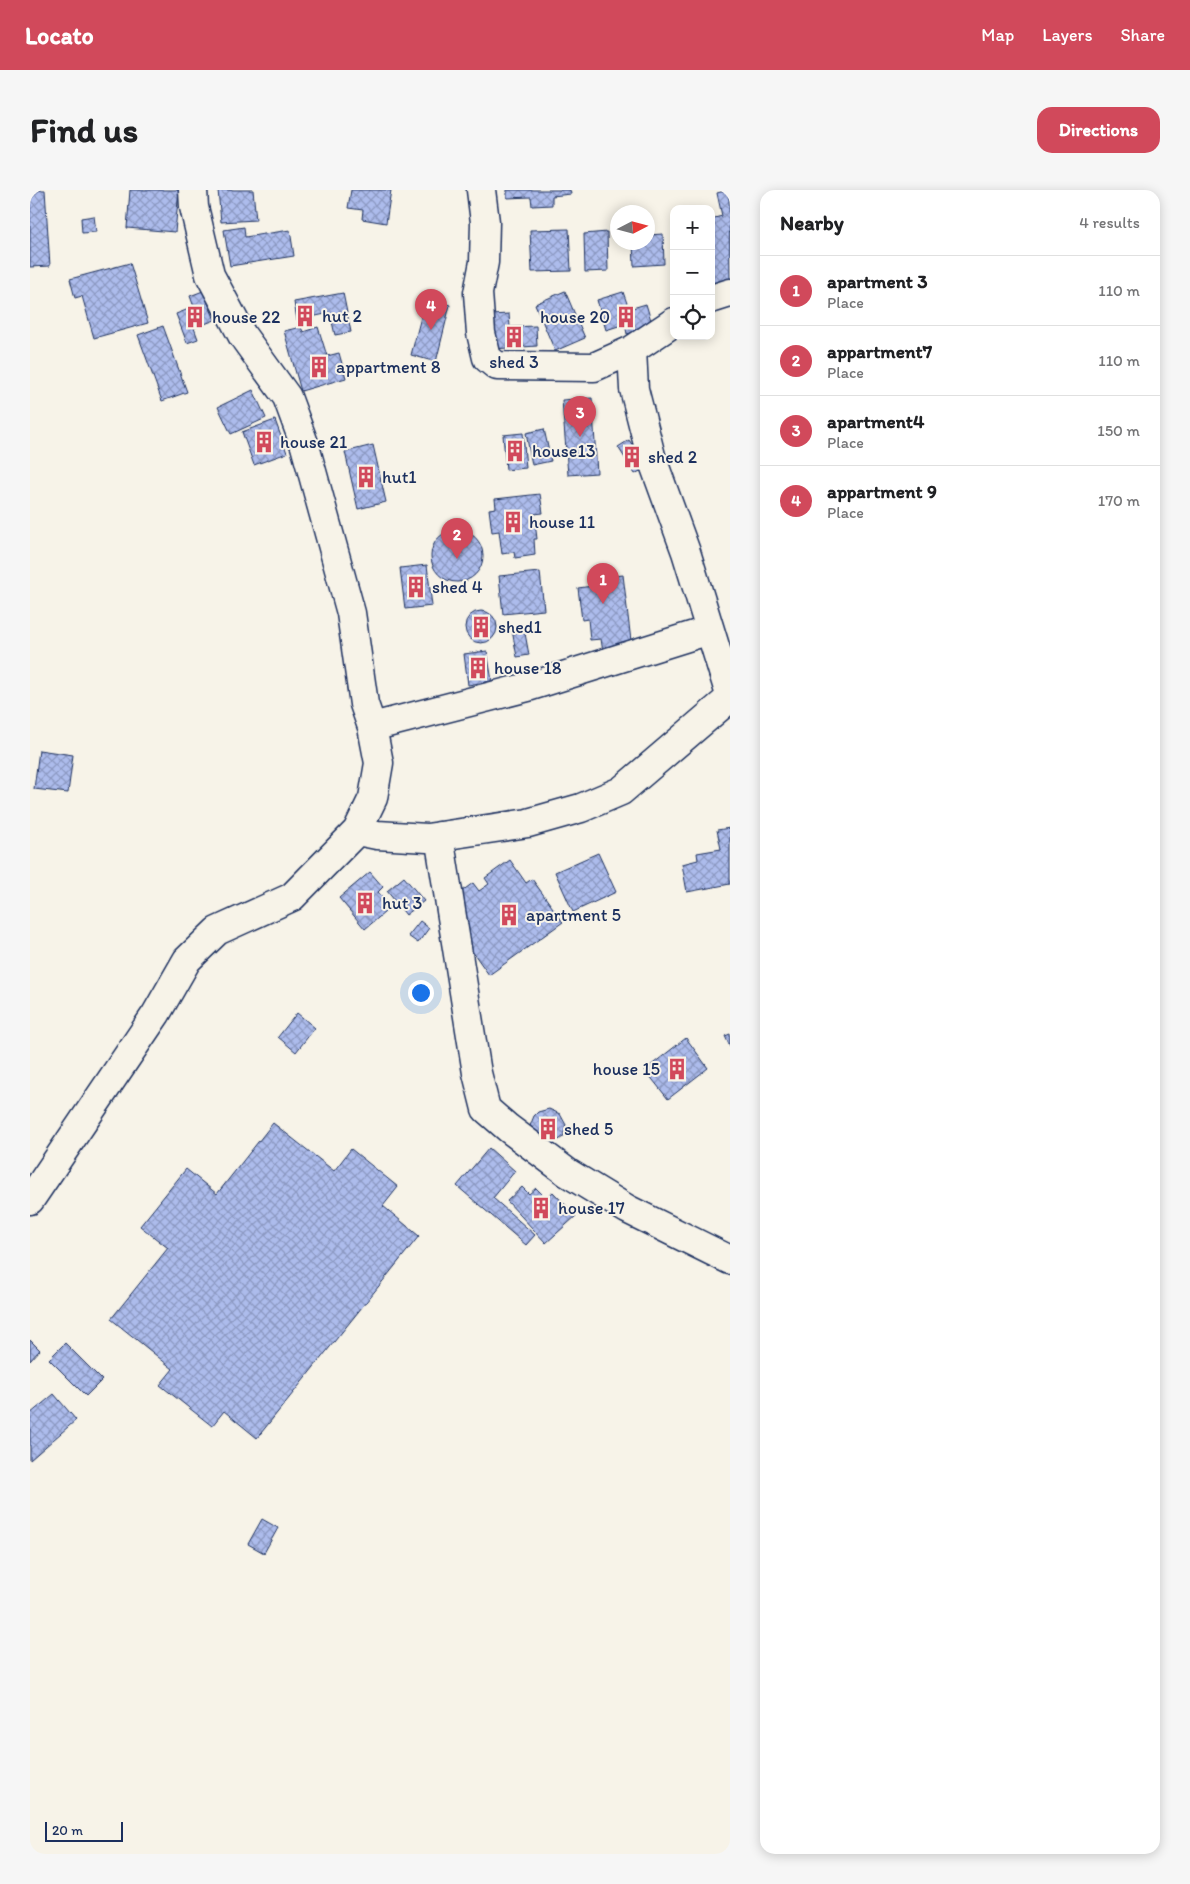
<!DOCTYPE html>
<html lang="en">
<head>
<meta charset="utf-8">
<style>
  body { margin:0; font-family:Itim,sans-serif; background:#f6f6f6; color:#202124 }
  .controls { position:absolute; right:15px; top:15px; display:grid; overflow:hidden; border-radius:10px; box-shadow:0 2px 12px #0003 }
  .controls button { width:45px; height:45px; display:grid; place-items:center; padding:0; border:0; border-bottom:1px solid #e0e0e0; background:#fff; color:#202124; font:25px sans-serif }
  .compass { position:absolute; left:580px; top:15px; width:45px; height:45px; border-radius:50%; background:#fff; box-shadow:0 2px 12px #0003; rotate:84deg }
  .scale { position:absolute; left:15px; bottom:12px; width:78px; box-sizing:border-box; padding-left:5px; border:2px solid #1b2f5e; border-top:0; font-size:14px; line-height:18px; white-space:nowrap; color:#1b2f5e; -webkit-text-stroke:4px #f7f3e8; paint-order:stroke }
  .you { position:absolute; left:390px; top:802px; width:18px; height:18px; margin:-12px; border:4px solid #fff; border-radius:50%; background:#1a73e8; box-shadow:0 0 0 8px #1a73e833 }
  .badge { display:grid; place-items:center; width:32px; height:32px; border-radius:50%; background:#d1495b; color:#fff; font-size:16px; font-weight:700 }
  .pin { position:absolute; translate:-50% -41px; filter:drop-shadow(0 1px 2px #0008) }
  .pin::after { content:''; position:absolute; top:26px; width:18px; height:15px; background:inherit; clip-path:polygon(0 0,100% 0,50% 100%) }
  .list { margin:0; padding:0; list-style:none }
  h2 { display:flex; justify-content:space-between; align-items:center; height:65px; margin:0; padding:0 20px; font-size:21px }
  h2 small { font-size:16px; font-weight:400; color:#757577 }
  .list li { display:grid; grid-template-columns:32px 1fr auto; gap:15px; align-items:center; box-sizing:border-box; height:70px; padding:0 20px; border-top:1px solid #e0e0e0 }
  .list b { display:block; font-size:19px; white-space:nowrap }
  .list p { margin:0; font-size:16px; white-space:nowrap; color:#757577 }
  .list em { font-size:16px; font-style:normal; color:#757577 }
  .icon { flex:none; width:28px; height:28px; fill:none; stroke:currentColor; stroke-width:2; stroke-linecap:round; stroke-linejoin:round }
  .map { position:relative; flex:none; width:700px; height:1664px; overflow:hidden; border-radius:15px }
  header { display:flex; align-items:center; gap:30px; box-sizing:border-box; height:70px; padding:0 25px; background:#d1495b; color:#fff }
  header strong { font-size:24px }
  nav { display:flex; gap:28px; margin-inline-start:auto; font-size:18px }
  .intro { display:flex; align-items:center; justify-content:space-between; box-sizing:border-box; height:120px; padding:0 30px }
  h1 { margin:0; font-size:35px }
  .button { padding:12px 22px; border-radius:15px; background:#d1495b; color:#fff; font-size:18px; font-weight:700 }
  main { display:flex; gap:30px; padding:0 30px }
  aside { flex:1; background:#fff; border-radius:15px; box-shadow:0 2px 12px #0003 }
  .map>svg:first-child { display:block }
  .building { fill:url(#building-cross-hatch); stroke:#1b2f5e }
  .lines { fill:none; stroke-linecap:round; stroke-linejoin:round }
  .minor-casing { stroke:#1b2f5e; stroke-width:31 }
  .minor { stroke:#f7f3e8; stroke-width:28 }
  .labels { text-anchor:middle; stroke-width:4; stroke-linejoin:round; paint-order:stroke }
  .poi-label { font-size:18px; fill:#1b2f5e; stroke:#f7f3e8; text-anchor:start }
</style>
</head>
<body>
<header>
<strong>Locato</strong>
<nav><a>Map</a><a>Layers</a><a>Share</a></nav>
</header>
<div class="intro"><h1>Find us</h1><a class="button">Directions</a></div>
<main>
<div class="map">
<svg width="700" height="1664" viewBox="0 0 700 1664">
  <defs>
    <pattern id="building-cross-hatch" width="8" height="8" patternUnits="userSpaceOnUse" patternTransform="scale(1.25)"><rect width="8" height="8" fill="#adbcec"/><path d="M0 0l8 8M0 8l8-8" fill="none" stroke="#8c99c2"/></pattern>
  </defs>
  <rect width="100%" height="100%" fill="#f7f3e8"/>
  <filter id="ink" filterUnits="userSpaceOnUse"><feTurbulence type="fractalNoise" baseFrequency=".02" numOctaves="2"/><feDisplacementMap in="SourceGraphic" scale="10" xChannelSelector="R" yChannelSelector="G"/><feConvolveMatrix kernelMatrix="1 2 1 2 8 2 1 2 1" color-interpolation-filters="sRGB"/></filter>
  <g filter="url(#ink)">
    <path class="building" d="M0 0H15L20 76 0 77Z
      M100 0H149L145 42 97 38Z
      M188 0H223L226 30 191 32Z
      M321 0H361L356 33 332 29 333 20 318 18Z
      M477 0H540L541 4 522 6V15L502 16 501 7 477 8Z
      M699 0 700 94 681 98V29L692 26 687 3Z
      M64 26 66 42 52 43 51 28Z
      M214 37 215 47 260 40 264 66 200 76 194 40Z
      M539 39 541 81 502 82 500 40Z
      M577 42 578 81 555 82 554 44Z
      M633 44 634 74 604 76 603 52H618V45Z
      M100 73 118 133 64 148 52 106 45 108 40 89Z
      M173 101 185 130 164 138 168 149 157 153 146 124 164 117 160 106Z
      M535 101 555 148 525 161 505 114Z
      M593 102 599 119 616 114 623 137 597 144 595 134 576 140 567 110Z
      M313 103 321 142 305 145 300 123 267 130 264 112Z
      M396 108 420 115 406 172 381 165Z
      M479 124 480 137 506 136 507 156 463 159 461 125Z
      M133 136 157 202 132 211 108 145Z
      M271 137 273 142 288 137 297 166 309 163 316 188 271 201 254 141Z
      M223 200 236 228 201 244 188 217Z
      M562 208 567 283 538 285 532 210Z
      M245 230 257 263 224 275 212 242Z
      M514 239 521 271 502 275 496 243Z
      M493 243 496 278 476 280 473 245Z
      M599 250 617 277 605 284 588 257Z
      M343 255 356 312 328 319 315 262Z
      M510 304 513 323 504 324 507 349H504L505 365 485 368 484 362 472 364 469 341 462 342 459 319 466 318 465 309Z
      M401 366a26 26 0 1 1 52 0a26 26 0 1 1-52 0Z
      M397 375 402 416 375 419 370 378Z
      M510 382 514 420 473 424 469 386Z
      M593 385 602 459 573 462 571 449 560 450 558 429 552 430 548 398 570 395 569 388Z
      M435 437a16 16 0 1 1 32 0a16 16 0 1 1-32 0Z
      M494 438 499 465 487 467 482 440Z
      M457 461 462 491 438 495 434 464Z
      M9 560 43 565 38 603 4 599Z
      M700 638V694L657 702 652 674 668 670 667 663 691 659 687 640Z
      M568 663 586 702 543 722 525 682Z
      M480 670 496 693 502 689 533 732 459 785 435 751 440 747 426 728 424 707 443 693 449 701 459 694 455 688Z
      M340 682 353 697 348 702 361 717 335 739 309 708Z
      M374 687 394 711 376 725 357 701Z
      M390 731 399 738 388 753 378 746Z
      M267 823 285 838 266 862 248 847Z
      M700 844V857L695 846Z
      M656 848 678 878 638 909 615 880Z
      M519 919 530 924 536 935 533 947 523 954 501 942 500 936 504 926 508 922Z
      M243 933 304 981 321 959 368 997 353 1016 389 1046 227 1248 194 1221 182 1236 130 1195 143 1179 81 1129 138 1058 110 1036 156 979 187 1004Z
      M459 958 485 981 463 1008 505 1045 496 1055 427 996Z
      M492 997 499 1004 506 998 516 1008 523 1002 546 1026 516 1053 477 1011Z
      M0 1150 10 1160 0 1171Z
      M35 1153 72 1190 56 1206 19 1169Z
      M24 1204 46 1230 0 1270V1224Z
      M232 1329 248 1338 234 1363 218 1354Z"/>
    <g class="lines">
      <g class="minor-casing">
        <path id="minor" d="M451 0 455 32 454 72 448 103 451 143 457 168 467 176 564 177 602 160 644 132
          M681 109 700 103
          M602 160 604 199 621 266 656 362 700 505
          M342 537 498 497 680 440
          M327 641 347 645 397 648 498 633 551 618 591 601 700 508
          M409 646 447 883 456 919 478 938 538 983 597 1019 700 1070
          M0 1010 126 824 157 770 187 741 262 707 327 641 343 608 349 573 342 537 334 514 321 423 275 256 257 207 212 145 180 85 164 17 163 0"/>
      </g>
      <use href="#minor" class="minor"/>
    </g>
  </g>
  <defs>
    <g id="building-bare" transform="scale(1.725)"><path d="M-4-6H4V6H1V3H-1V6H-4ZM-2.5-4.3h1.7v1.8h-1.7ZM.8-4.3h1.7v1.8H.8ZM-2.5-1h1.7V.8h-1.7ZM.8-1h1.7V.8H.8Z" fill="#d1495b" stroke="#f7f3e8" stroke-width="2.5" paint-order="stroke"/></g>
  </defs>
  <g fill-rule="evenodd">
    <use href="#building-bare" x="275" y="126"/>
    <use href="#building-bare" x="165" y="127"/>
    <use href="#building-bare" x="596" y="127"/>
    <use href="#building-bare" x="484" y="147"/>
    <use href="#building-bare" x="289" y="177"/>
    <use href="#building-bare" x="234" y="252"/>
    <use href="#building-bare" x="485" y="261"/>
    <use href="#building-bare" x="602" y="267"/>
    <use href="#building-bare" x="336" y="287"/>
    <use href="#building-bare" x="483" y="332"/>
    <use href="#building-bare" x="386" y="397"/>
    <use href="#building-bare" x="451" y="437"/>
    <use href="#building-bare" x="448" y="478"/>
    <use href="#building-bare" x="335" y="713"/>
    <use href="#building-bare" x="479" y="725"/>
    <use href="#building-bare" x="647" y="879"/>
    <use href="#building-bare" x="518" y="939"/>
    <use href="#building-bare" x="511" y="1018"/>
  </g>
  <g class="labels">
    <g class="poi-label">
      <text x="292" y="132">hut 2</text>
      <text x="182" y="133">house 22</text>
      <text x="580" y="133" text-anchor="end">house 20</text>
      <text x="484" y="178" text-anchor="middle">shed 3</text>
      <text x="306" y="183">appartment 8</text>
      <text x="250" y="258">house 21</text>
      <text x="502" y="267">house13</text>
      <text x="618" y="273">shed 2</text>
      <text x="352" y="293">hut1</text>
      <text x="499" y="338">house 11</text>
      <text x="402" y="403">shed 4</text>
      <text x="468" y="443">shed1</text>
      <text x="464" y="484">house 18</text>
      <text x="352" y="719">hut 3</text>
      <text x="496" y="731">apartment 5</text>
      <text x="630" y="885" text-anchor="end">house 15</text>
      <text x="534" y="945">shed 5</text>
      <text x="528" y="1024">house 17</text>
    </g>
  </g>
</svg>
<div class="controls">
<button>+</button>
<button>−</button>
<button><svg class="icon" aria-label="locate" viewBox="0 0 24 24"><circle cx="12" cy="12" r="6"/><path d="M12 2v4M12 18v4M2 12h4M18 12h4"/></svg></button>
</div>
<svg class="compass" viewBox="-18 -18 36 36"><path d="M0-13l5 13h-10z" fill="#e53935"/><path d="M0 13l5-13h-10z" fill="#757577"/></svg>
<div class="scale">20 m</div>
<div class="you"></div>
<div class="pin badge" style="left:573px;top:414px">1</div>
<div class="pin badge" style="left:427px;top:369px">2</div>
<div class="pin badge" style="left:550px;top:247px">3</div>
<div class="pin badge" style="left:401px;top:140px">4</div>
</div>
<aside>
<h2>Nearby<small>4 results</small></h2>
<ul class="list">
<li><span class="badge">1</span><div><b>apartment 3</b><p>Place</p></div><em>110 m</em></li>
<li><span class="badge">2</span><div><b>appartment7</b><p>Place</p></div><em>110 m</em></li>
<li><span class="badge">3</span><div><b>apartment4</b><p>Place</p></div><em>150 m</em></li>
<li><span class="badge">4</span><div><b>appartment 9</b><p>Place</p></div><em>170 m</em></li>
</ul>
</aside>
</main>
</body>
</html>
